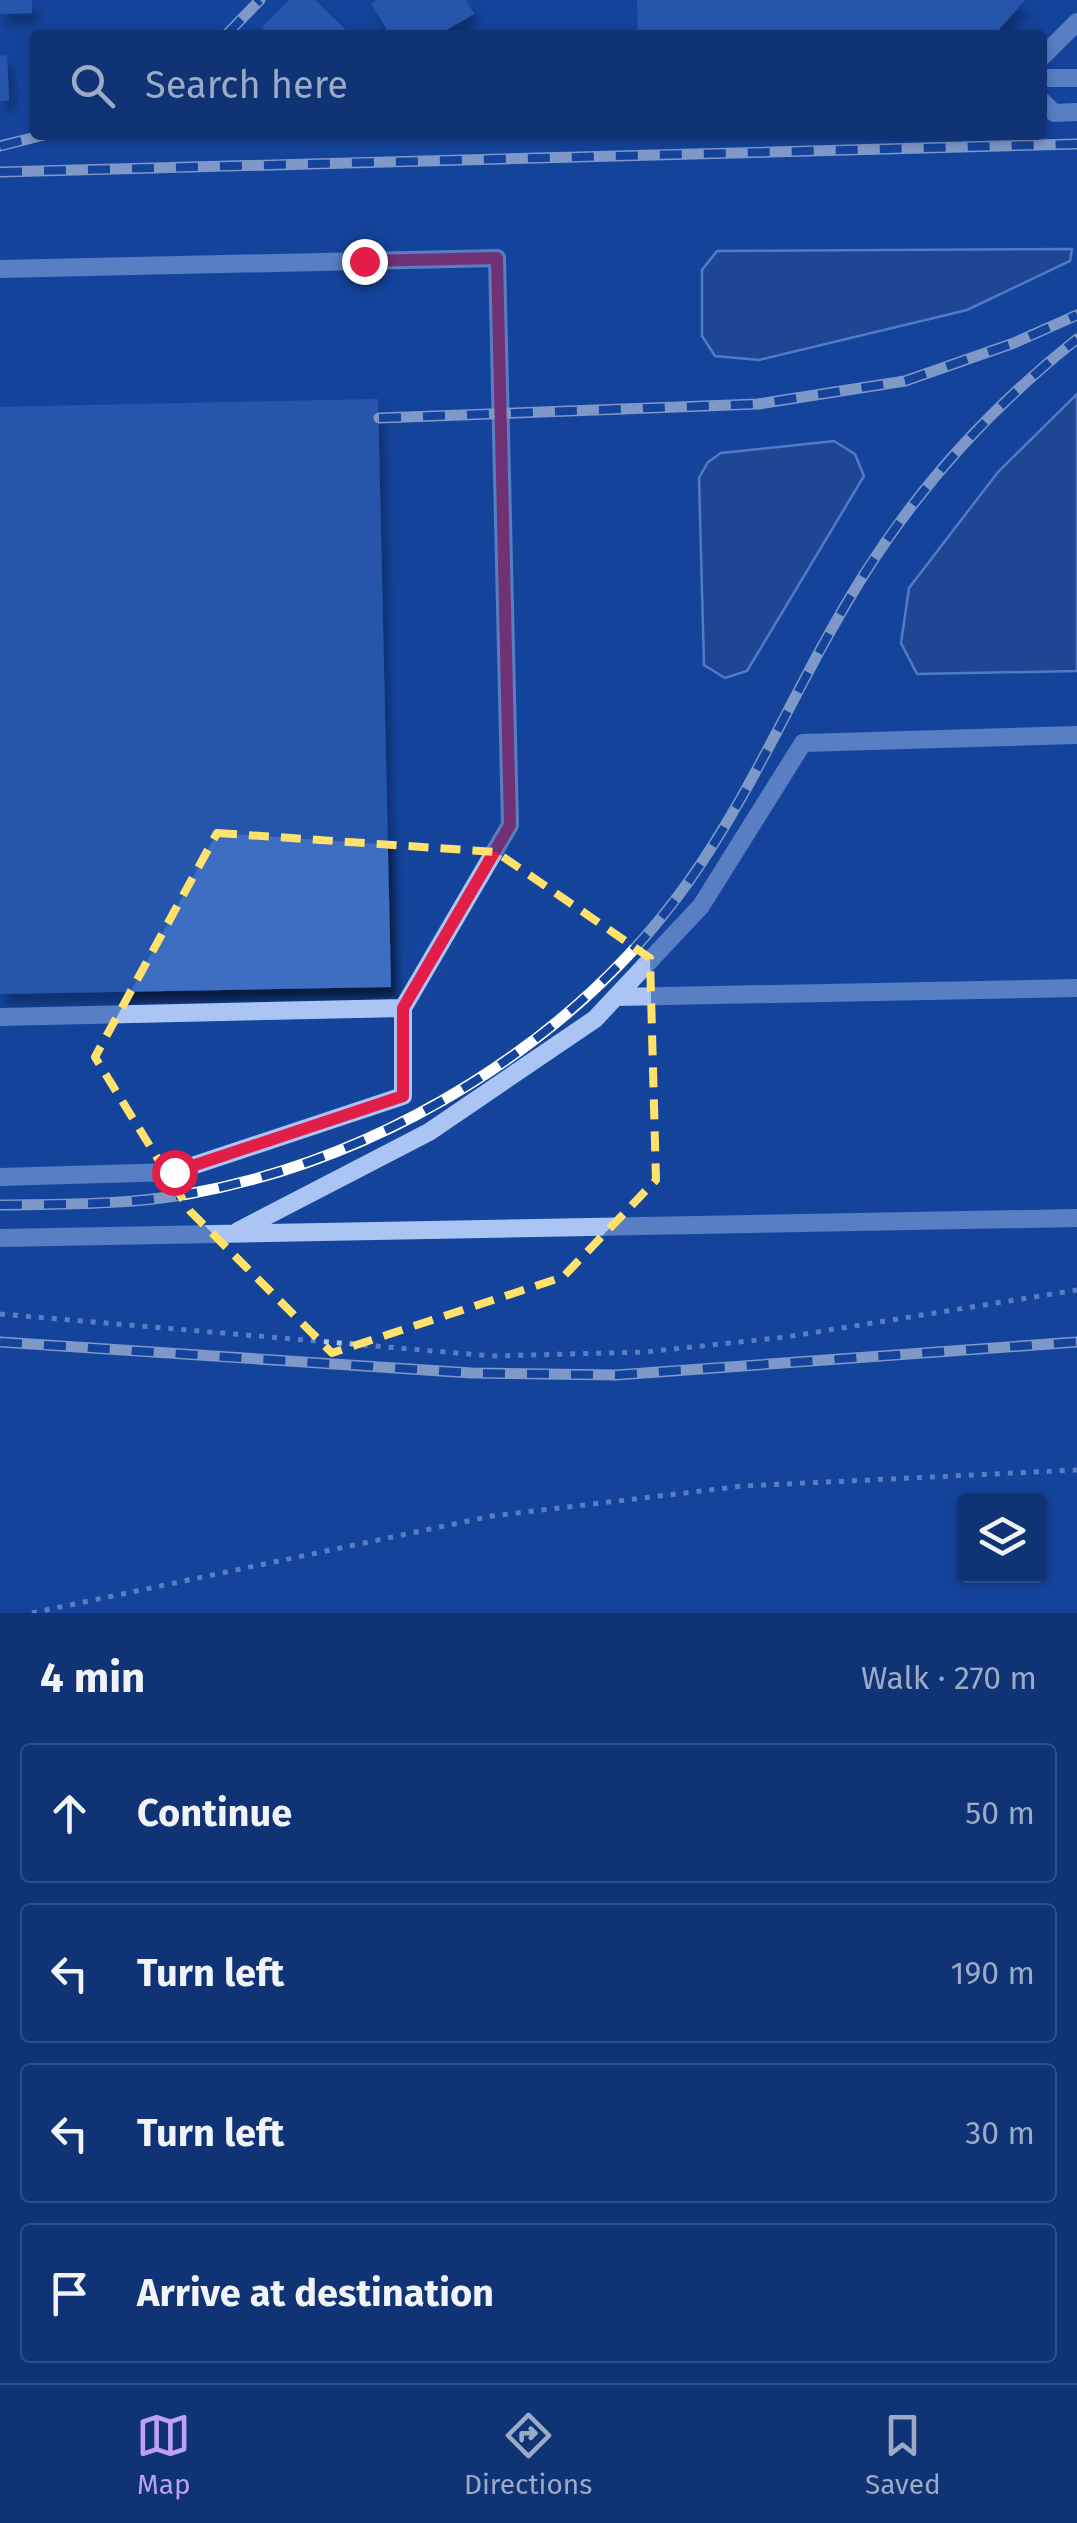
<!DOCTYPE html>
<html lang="en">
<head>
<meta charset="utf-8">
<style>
  body { margin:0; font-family:"Fira Sans",sans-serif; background:#1d3f7c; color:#f1f3f6 }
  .controls { position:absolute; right:30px; bottom:30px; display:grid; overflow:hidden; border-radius:10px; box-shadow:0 2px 8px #0004 }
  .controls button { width:90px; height:90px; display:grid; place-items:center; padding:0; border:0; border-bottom:2px solid #2f4e86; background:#0f3374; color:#f1f3f6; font:50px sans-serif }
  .stop { position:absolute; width:30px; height:30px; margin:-22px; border:8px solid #e11d48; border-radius:50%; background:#fff }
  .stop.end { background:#e11d48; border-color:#fff; box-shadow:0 2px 10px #0008 }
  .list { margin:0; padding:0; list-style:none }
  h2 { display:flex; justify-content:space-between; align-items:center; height:130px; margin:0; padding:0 40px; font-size:42px }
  h2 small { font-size:32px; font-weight:400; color:#9baac5 }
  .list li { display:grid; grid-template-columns:65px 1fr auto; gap:30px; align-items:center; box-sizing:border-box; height:140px; margin:0 20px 20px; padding:0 20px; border:2px solid #2f4e86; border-radius:10px }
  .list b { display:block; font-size:38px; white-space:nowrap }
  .list em { font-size:32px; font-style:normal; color:#9baac5 }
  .icon { flex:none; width:55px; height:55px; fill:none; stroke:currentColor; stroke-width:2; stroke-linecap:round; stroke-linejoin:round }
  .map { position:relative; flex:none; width:1077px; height:1613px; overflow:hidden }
  .search { position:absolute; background:#0f3374; box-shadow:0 2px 8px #0004; left:30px; right:30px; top:30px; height:110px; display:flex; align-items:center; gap:25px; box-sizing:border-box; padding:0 35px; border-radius:10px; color:#9baac5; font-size:38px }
  .sheet { height:770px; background:#0f3374 }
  nav { display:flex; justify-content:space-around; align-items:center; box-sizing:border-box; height:140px; border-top:2px solid #2f4e86; background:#0f3374; font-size:28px; color:#9baac5 }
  nav a { display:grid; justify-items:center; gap:5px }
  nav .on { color:#bca0f2 }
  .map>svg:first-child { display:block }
  .water { fill:#284b8d; stroke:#9cbef6; stroke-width:2.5 }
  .building { fill:#3d6ec2; filter:url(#shadow) }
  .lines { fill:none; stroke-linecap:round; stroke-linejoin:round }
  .path { stroke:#aac5f3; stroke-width:5; stroke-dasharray:5 8; stroke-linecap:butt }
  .minor { stroke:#aac5f3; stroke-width:18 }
  .rail-casing { stroke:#fff; stroke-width:11 }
  .rail { stroke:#14449b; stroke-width:8; stroke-dasharray:22; stroke-linecap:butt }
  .route { stroke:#e11d48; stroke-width:12 }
  .marked { fill:none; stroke:#ffe16c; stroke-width:8; stroke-dasharray:20 12; stroke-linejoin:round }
</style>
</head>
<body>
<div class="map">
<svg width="1077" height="1613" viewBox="0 0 1077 1613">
  <defs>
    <filter id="shadow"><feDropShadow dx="6" dy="11" stdDeviation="5" flood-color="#0009"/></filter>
  </defs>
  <rect width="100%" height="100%" fill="#14449b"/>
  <path class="water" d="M1072 249 1070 261 967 310 759 360 715 356 702 336V270L717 251Z
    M1077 394V671L917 674 901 643 909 588 998 472Z
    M834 441 855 454 864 476 747 671 725 678 704 665 699 478 708 462 721 453Z"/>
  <path class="building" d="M0 0H32V13L0 14Z
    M289 0H315L351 35H270L262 27Z
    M377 0H466L474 14 438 35H390L371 3Z
    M637 0H1025L994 35H638Z
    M7 55 9 101H0V56Z
    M378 399 391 987 0 994V407Z"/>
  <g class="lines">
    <path class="path" d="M0 1314 492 1356 645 1352 786 1337 1077 1290
      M32 1613 492 1516 743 1486 1077 1470"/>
    <path class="minor" d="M1042 57 1077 22
      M1042 78H1077
      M1042 101 1054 113 1077 112
      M0 269 497 258 510 825 403 1008V1096L174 1172 0 1177
      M616 997 1077 988
      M0 1017 403 1008
      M238 1231 429 1132 595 1019 701 906 803 743 1077 735
      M0 1238 1077 1218"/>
    <g class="rail-casing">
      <path id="rail" d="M226 35 260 0
        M0 146 44 135
        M0 172 1077 144
        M379 418 758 404 905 381 1014 343 1077 315
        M0 1205C62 1204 127 1205 188 1194 383 1159 575 1042 689 881 757 785 802 672 865 573 922 483 995 404 1077 339
        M0 1342 471 1373 616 1375 1077 1342"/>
    </g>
    <use href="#rail" class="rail"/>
  </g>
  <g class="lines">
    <path class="route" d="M174 1172 403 1096V1008L510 825 497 258 364 261"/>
  </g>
  <path d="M0 0H1077V1613H0ZM217 833 496 852 650 958 656 1180 563 1277 332 1353 190 1211 95 1057Z" fill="#14449b" fill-opacity=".55" fill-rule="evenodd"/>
  <path class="marked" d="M217 833 496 852 650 958 656 1180 563 1277 332 1353 190 1211 95 1057Z"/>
</svg>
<div class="controls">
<button><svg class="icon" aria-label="layers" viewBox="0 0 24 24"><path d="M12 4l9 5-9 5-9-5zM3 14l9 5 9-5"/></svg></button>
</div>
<div class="stop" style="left:174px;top:1172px"></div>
<div class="stop end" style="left:364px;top:261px"></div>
<div class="search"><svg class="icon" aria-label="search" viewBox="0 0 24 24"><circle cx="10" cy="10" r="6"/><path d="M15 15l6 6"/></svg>Search here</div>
</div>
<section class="sheet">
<h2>4 min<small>Walk · 270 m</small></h2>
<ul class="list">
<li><svg class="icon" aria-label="ahead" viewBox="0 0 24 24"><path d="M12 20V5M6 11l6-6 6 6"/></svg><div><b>Continue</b></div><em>50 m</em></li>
<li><svg class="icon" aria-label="left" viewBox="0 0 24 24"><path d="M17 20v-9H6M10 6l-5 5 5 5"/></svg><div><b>Turn left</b></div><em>190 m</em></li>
<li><svg class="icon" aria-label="left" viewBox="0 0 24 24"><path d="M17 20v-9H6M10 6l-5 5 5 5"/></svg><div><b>Turn left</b></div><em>30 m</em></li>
<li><svg class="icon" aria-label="arrive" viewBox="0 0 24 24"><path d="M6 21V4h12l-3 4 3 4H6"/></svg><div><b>Arrive at destination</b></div></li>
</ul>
</section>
<nav>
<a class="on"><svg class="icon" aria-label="map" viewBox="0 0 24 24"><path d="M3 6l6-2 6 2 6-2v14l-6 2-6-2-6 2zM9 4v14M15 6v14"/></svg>Map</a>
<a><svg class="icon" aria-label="directions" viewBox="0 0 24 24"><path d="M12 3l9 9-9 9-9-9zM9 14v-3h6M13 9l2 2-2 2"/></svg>Directions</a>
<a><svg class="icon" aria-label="saved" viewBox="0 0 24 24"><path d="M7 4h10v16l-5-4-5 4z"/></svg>Saved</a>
</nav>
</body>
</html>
